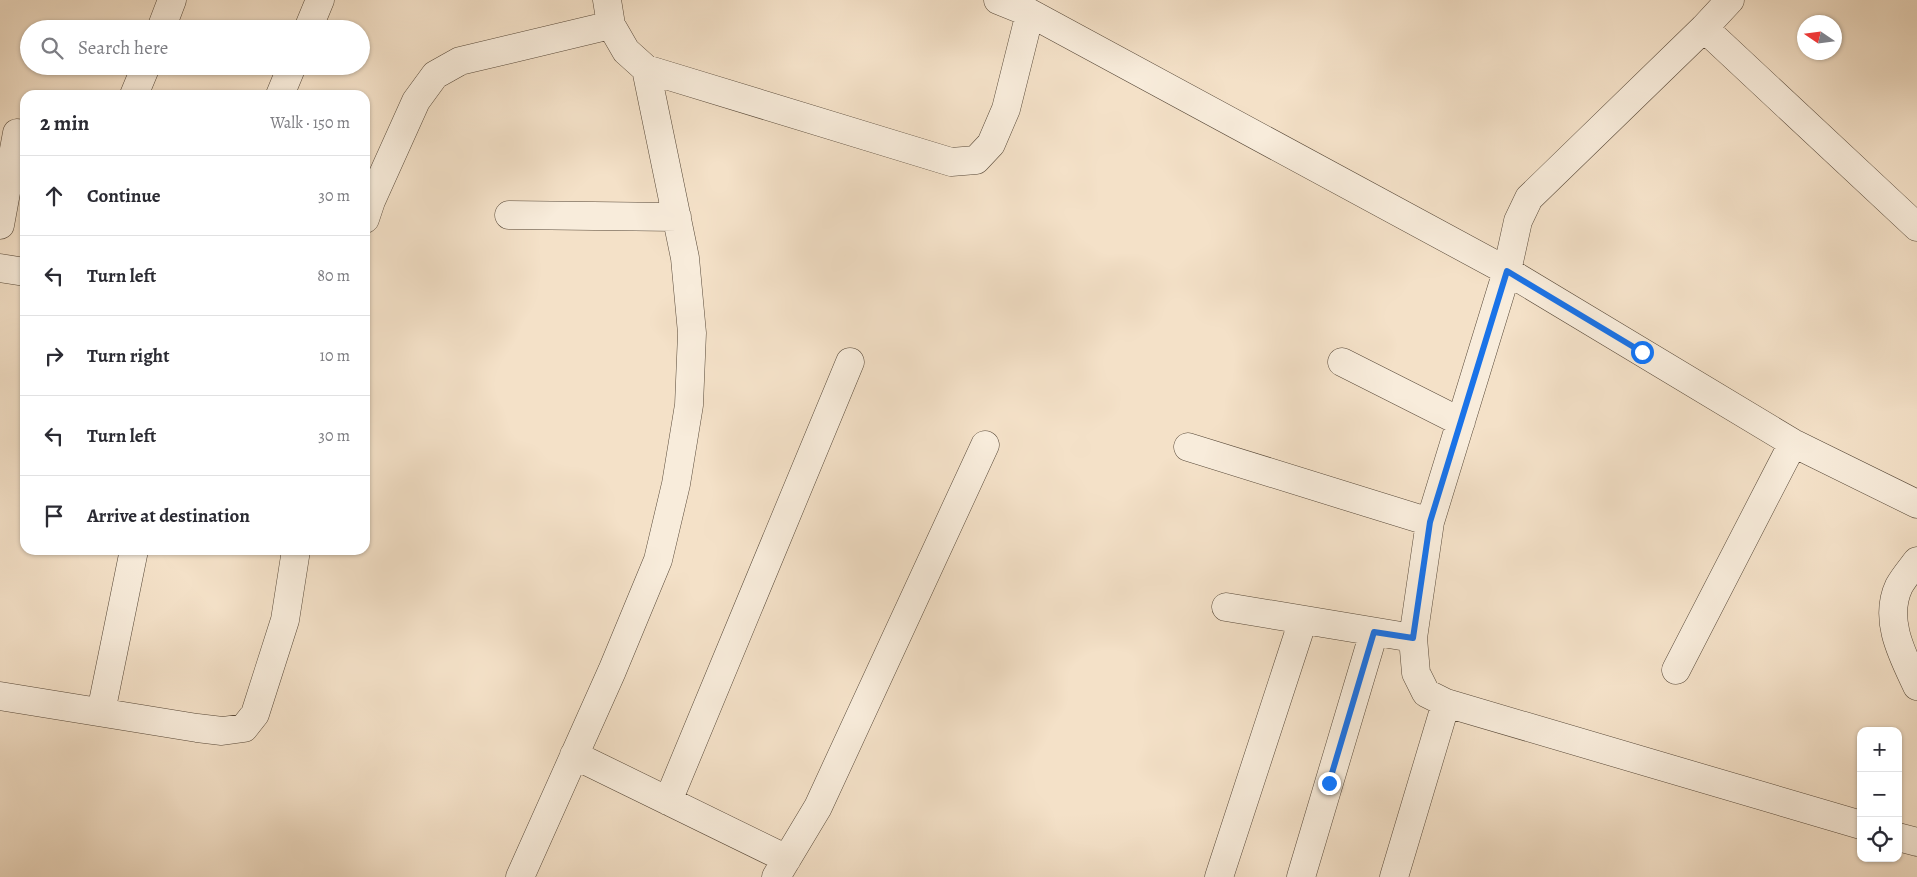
<!DOCTYPE html>
<html lang="en">
<head>
<meta charset="utf-8">
<style>
  body { margin:0; font-family:Alegreya,serif; background:#f2f2f3; color:#2b2b33 }
  .controls { position:absolute; right:15px; bottom:15px; display:grid; overflow:hidden; border-radius:10px; box-shadow:0 1px 4px #0004 }
  .controls button { width:45px; height:45px; display:grid; place-items:center; padding:0; border:0; border-bottom:1px solid #e1e1e2; background:#fff; color:#2b2b33; font:25px sans-serif }
  .compass { position:absolute; left:1797px; top:15px; width:45px; height:45px; border-radius:50%; background:#fff; box-shadow:0 1px 4px #0004; rotate:283deg }
  .stop { position:absolute; width:15px; height:15px; margin:-11px; border:4px solid #1a73e8; border-radius:50%; background:#fff }
  .stop.end { background:#1a73e8; border-color:#fff; box-shadow:0 1px 5px #0008 }
  .list { margin:0; padding:0; list-style:none }
  h2 { display:flex; justify-content:space-between; align-items:center; height:65px; margin:0; padding:0 20px; font-size:21px }
  h2 small { font-size:16px; font-weight:400; color:#7c7c81 }
  .list li { display:grid; grid-template-columns:32px 1fr auto; gap:15px; align-items:center; box-sizing:border-box; height:80px; padding:0 20px; border-top:1px solid #e1e1e2 }
  .list b { display:block; font-size:19px; white-space:nowrap }
  .list em { font-size:16px; font-style:normal; color:#7c7c81 }
  .icon { flex:none; width:28px; height:28px; fill:none; stroke:currentColor; stroke-width:2; stroke-linecap:round; stroke-linejoin:round }
  .map { position:relative; flex:none; width:1917px; height:877px; overflow:hidden }
  .search { position:absolute; background:#fff; box-shadow:0 1px 4px #0004; left:20px; top:20px; width:350px; height:55px; display:flex; align-items:center; gap:12px; box-sizing:border-box; padding:0 18px; border-radius:28px; color:#7c7c81; font-size:19px }
  .panel { position:absolute; background:#fff; box-shadow:0 1px 4px #0004; left:20px; top:90px; width:350px; height:465px; border-radius:15px }
  .map>svg:first-child { display:block }
  .lines { fill:none; stroke-linecap:round; stroke-linejoin:round }
  .street-casing { stroke:#574838; stroke-width:29 }
  .street { stroke:#f8ecdb; stroke-width:28 }
  .route { stroke:#1a73e8; stroke-width:6 }
</style>
</head>
<body>
<div class="map">
<svg width="1917" height="877" viewBox="0 0 1917 877">
  <rect width="100%" height="100%" fill="#f4e1c8"/>
  <filter id="stains"><feTurbulence type="fractalNoise" baseFrequency=".004" numOctaves="4"/><feColorMatrix values="0 0 0 0 .2 0 0 0 0 .09 0 0 0 0 .02 0 0 0 .5 -.17"/></filter>
  <radialGradient id="worn" r=".72"><stop offset=".6" stop-color="#630" stop-opacity="0"/><stop offset="1" stop-color="#630" stop-opacity=".3"/></radialGradient>
  <g class="lines">
    <g class="street-casing">
      <path id="street" d="M607 0 611 25 626 51 646 69 951 162 976 160 991 144 1006 109 1030 13
        M998 0 1030 13 1507 271 1793 443 1917 504
        M1730 0 1704 28 1529 198 1518 221 1507 271 1430 522 1413 638 1416 673 1426 693 1446 703 1861 825
        M1704 28 1917 227
        M161 29 172 0
        M308 29 320 0
        M134 95 146 66
        M280 95 292 66
        M509 215 677 217
        M365 219 371 201 416 101 435 75 460 61 611 25
        M0 225 17 133
        M0 268 25 272
        M1342 362 1461 422
        M1188 447 1430 522
        M1917 561C1911 569 1904 577 1899 586 1883 620 1903 656 1917 686
        M1226 607 1413 638
        M1676 670 1793 443
        M0 696 197 728 222 731 244 728 255 714 285 620 296 550
        M101 712 134 550
        M574 755 787 859
        M668 801 850 362
        M1898 837 1917 842
        M520 877 612 671 658 560 676 484 689 405 692 333 685 258 646 69
        M776 877 818 807 985 445
        M1219 877 1303 620
        M1301 877 1374 632
        M1394 877 1446 703"/>
    </g>
    <use href="#street" class="street"/>
  </g>
  <g class="lines">
    <path class="route" d="M1329 783 1374 632 1413 638 1430 522 1507 271 1642 352"/>
  </g>
  <rect width="100%" height="100%" filter="url(#stains)"/>
  <rect width="100%" height="100%" fill="url(#worn)"/>
</svg>
<div class="controls">
<button>+</button>
<button>−</button>
<button><svg class="icon" aria-label="locate" viewBox="0 0 24 24"><circle cx="12" cy="12" r="6"/><path d="M12 2v4M12 18v4M2 12h4M18 12h4"/></svg></button>
</div>
<svg class="compass" viewBox="-18 -18 36 36"><path d="M0-13l5 13h-10z" fill="#e53935"/><path d="M0 13l5-13h-10z" fill="#7c7c81"/></svg>
<div class="stop" style="left:1642px;top:352px"></div>
<div class="stop end" style="left:1329px;top:783px"></div>
<div class="search"><svg class="icon" aria-label="search" viewBox="0 0 24 24"><circle cx="10" cy="10" r="6"/><path d="M15 15l6 6"/></svg>Search here</div>
<section class="panel">
<h2>2 min<small>Walk · 150 m</small></h2>
<ul class="list">
<li><svg class="icon" aria-label="ahead" viewBox="0 0 24 24"><path d="M12 20V5M6 11l6-6 6 6"/></svg><div><b>Continue</b></div><em>30 m</em></li>
<li><svg class="icon" aria-label="left" viewBox="0 0 24 24"><path d="M17 20v-9H6M10 6l-5 5 5 5"/></svg><div><b>Turn left</b></div><em>80 m</em></li>
<li><svg class="icon" aria-label="right" viewBox="0 0 24 24"><path d="M7 20v-9h11M14 6l5 5-5 5"/></svg><div><b>Turn right</b></div><em>10 m</em></li>
<li><svg class="icon" aria-label="left" viewBox="0 0 24 24"><path d="M17 20v-9H6M10 6l-5 5 5 5"/></svg><div><b>Turn left</b></div><em>30 m</em></li>
<li><svg class="icon" aria-label="arrive" viewBox="0 0 24 24"><path d="M6 21V4h12l-3 4 3 4H6"/></svg><div><b>Arrive at destination</b></div></li>
</ul>
</section>
</div>
</body>
</html>
